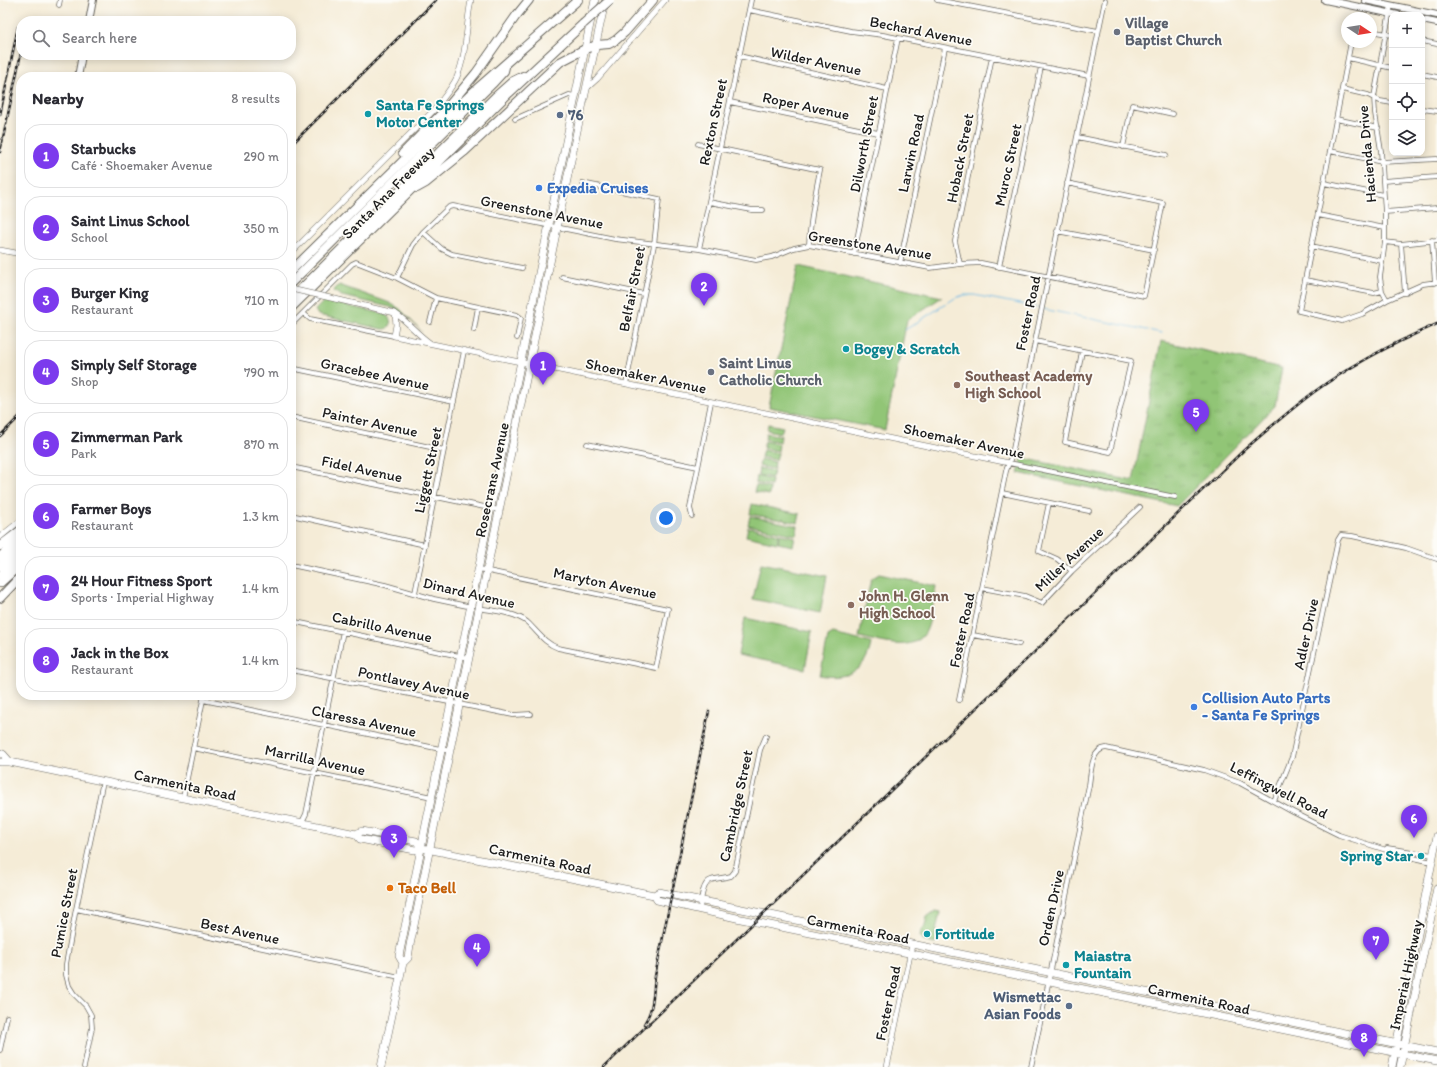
<!DOCTYPE html>
<html lang="en">
<head>
<meta charset="utf-8">
<style>
  body { margin:0; font-family:Itim,sans-serif; background:#f2f2f3; color:#2b2b33 }
  .controls { position:absolute; right:12px; top:12px; display:grid; overflow:hidden; border-radius:8px; box-shadow:0 2px 10px #0003 }
  .controls button { width:36px; height:36px; display:grid; place-items:center; padding:0; border:0; border-bottom:1px solid #e1e1e2; background:#fff; color:#2b2b33; font:20px sans-serif }
  .compass { position:absolute; left:1341px; top:12px; width:36px; height:36px; border-radius:50%; background:#fff; box-shadow:0 2px 10px #0003; rotate:102deg }
  .you { position:absolute; left:666px; top:518px; width:14px; height:14px; margin:-10px; border:3px solid #fff; border-radius:50%; background:#1a73e8; box-shadow:0 0 0 6px #1a73e833 }
  .badge { display:grid; place-items:center; width:26px; height:26px; border-radius:50%; background:#7c3aed; color:#fff; font-size:13px; font-weight:700 }
  .pin { position:absolute; translate:-50% -33px; filter:drop-shadow(0 1px 2px #0008) }
  .pin::after { content:''; position:absolute; top:21px; width:14px; height:12px; background:inherit; clip-path:polygon(0 0,100% 0,50% 100%) }
  .list { margin:0; padding:0; list-style:none }
  h2 { display:flex; justify-content:space-between; align-items:center; height:52px; margin:0; padding:0 16px; font-size:17px }
  h2 small { font-size:13px; font-weight:400; color:#7c7c81 }
  .list li { display:grid; grid-template-columns:26px 1fr auto; gap:12px; align-items:center; box-sizing:border-box; height:64px; margin:0 8px 8px; padding:0 8px; border:1px solid #e1e1e2; border-radius:16px }
  .list b { display:block; font-size:15px; white-space:nowrap }
  .list p { margin:0; font-size:13px; white-space:nowrap; color:#7c7c81 }
  .list em { font-size:13px; font-style:normal; color:#7c7c81 }
  .icon { flex:none; width:22px; height:22px; fill:none; stroke:currentColor; stroke-width:2; stroke-linecap:round; stroke-linejoin:round }
  .map { position:relative; flex:none; width:1437px; height:1067px; overflow:hidden }
  .search { position:absolute; background:#fff; box-shadow:0 2px 10px #0003; left:16px; top:16px; width:280px; height:44px; display:flex; align-items:center; gap:10px; box-sizing:border-box; padding:0 14px; border-radius:16px; color:#7c7c81; font-size:15px }
  .panel { position:absolute; background:#fff; box-shadow:0 2px 10px #0003; left:16px; top:72px; width:280px; height:628px; border-radius:16px }
  .map>svg:first-child { display:block }
  .grass { fill:#91c576; stroke:#567049 }
  .park { fill:url(#park-tufts); stroke:#567049 }
  .lines { fill:none; stroke-linecap:round; stroke-linejoin:round }
  .stream { stroke:#6bb7e5; stroke-width:1 }
  .minor-casing { stroke:#68655d; stroke-width:5.5 }
  .tertiary-casing { stroke:#68655d; stroke-width:6 }
  .secondary-casing { stroke:#68655d; stroke-width:8 }
  .primary-casing { stroke:#68655d; stroke-width:8 }
  .motorway-casing { stroke:#68655d; stroke-width:10 }
  .minor { stroke:#fff; stroke-width:4 }
  .tertiary { stroke:#fff; stroke-width:5 }
  .secondary { stroke:#fff; stroke-width:6 }
  .primary { stroke:#fff; stroke-width:7 }
  .motorway { stroke:#fff; stroke-width:8 }
  .rail-casing { stroke:#1c1c1c; stroke-width:2.5 }
  .rail { stroke:#fdfcf7; stroke-width:1; stroke-dasharray:3; stroke-linecap:butt }
  .tertiary-bridge-casing { stroke:#68655d; stroke-width:6; stroke-linecap:butt }
  .motorway-bridge-casing { stroke:#68655d; stroke-width:10; stroke-linecap:butt }
  .tertiary-bridge { stroke:#fff; stroke-width:5 }
  .motorway-bridge { stroke:#fff; stroke-width:8 }
  .worship-dot { fill:#6b7280; stroke:#fdfcf7; stroke-width:1.5 }
  .culture-dot { fill:#0f9aa8; stroke:#fdfcf7; stroke-width:1.5 }
  .service-dot { fill:#5c6f8a; stroke:#fdfcf7; stroke-width:1.5 }
  .shop-dot { fill:#3f7fe0; stroke:#fdfcf7; stroke-width:1.5 }
  .education-dot { fill:#8d6e63; stroke:#fdfcf7; stroke-width:1.5 }
  .food-dot { fill:#e8710a; stroke:#fdfcf7; stroke-width:1.5 }
  .labels { text-anchor:middle; stroke-width:3.5; stroke-linejoin:round; paint-order:stroke }
  .worship-label { font-size:15px; font-weight:bold; fill:#5b616d; stroke:#fdfcf7; text-anchor:start }
  .street-label { font-size:15px; fill:#1c1c1c; stroke:#fdfcf7 }
  .culture-label { font-size:15px; font-weight:bold; fill:#0d838f; stroke:#fdfcf7; text-anchor:start }
  .service-label { font-size:15px; font-weight:bold; fill:#4e5e75; stroke:#fdfcf7; text-anchor:start }
  .shop-label { font-size:15px; font-weight:bold; fill:#366cbe; stroke:#fdfcf7; text-anchor:start }
  .education-label { font-size:15px; font-weight:bold; fill:#785e54; stroke:#fdfcf7; text-anchor:start }
  .food-label { font-size:15px; font-weight:bold; fill:#c56008; stroke:#fdfcf7; text-anchor:start }
</style>
</head>
<body>
<div class="map">
<svg width="1437" height="1067" viewBox="0 0 1437 1067">
  <defs>
    <pattern id="park-tufts" width="24" height="20" patternUnits="userSpaceOnUse"><rect width="24" height="20" fill="#91c576"/><path d="M3 7l-1-3M5 7V3M7 7l1-3M15 17l-1-3M17 17v-4M19 17l1-3" fill="none" stroke="#7ca966"/></pattern>
  </defs>
  <rect width="100%" height="100%" fill="#fdfcf7"/>
  <filter id="ink" filterUnits="userSpaceOnUse"><feTurbulence type="fractalNoise" baseFrequency=".025" numOctaves="2"/><feDisplacementMap in="SourceGraphic" scale="8" xChannelSelector="R" yChannelSelector="G"/><feConvolveMatrix kernelMatrix="1 2 1 2 8 2 1 2 1" color-interpolation-filters="sRGB"/></filter>
  <filter id="wash" filterUnits="userSpaceOnUse"><feTurbulence type="fractalNoise" baseFrequency=".012" numOctaves="4" result="noise"/><feDisplacementMap in="SourceGraphic" scale="16" xChannelSelector="R" yChannelSelector="G"/><feGaussianBlur stdDeviation="0.9" result="paint"/><feColorMatrix in="noise" values="0 0 0 0 0 0 0 0 0 0 0 0 0 0 0 0 0 1.4 0 .05"/><feComposite in="paint" operator="in"/></filter>
  <g filter="url(#wash)">
    <rect width="100%" height="100%" fill="#f5ecd7"/>
    <path class="grass" d="M798 266 942 297 907 320 885 430 769 407Z
      M339 285 390 303 400 309 422 332 405 315 390 307 342 296 333 291Z
      M324 301 381 313C387 315 392 318 390 326L386 329H382L318 315 315 310Z
      M768 424 783 427 781 433 767 430Z
      M766 433 781 436 780 442 765 439Z
      M765 441 779 444 778 451 763 448Z
      M763 450 778 453 776 460 761 457Z
      M761 459 775 462 774 469 759 466Z
      M759 468 774 471 772 478 758 475Z
      M757 476 772 480 771 486 756 483Z
      M756 485 770 488 769 495 754 492Z
      M752 504 800 514 798 523 783 520V518L782 520 750 514Z
      M750 516 798 526 796 535 748 525Z
      M748 527 779 534 777 543 746 536Z
      M780 534 795 537 793 546 778 543Z
      M761 563 827 576 820 613 753 599Z
      M879 574 936 586C933 600 932 616 927 629 917 655 879 641 859 637L871 579Z
      M745 618 812 632 805 669 738 655Z
      M833 634 871 643C867 670 846 681 820 675L828 637Z
      M935 911 940 912 935 936 938 937 935 944 923 941 920 937 921 931 925 926 927 917Z"/>
    <path class="park" d="M1161 341 1282 368 1275 406 1177 506 1018 473 1022 458 1133 481Z"/>
    <g class="lines">
      <path class="stream" d="M1043 309 1162 333
        M905 330 955 298 964 295H974L1040 308"/>
    </g>
  </g>
  <g filter="url(#ink)">
    <g class="lines">
      <g class="minor-casing">
        <path id="minor" d="M937 0 1098 31
          M59 5 60 0
          M749 10 851 31 883 35 1089 76
          M1371 31 1392 35
          M1422 41 1437 44
          M1351 42 1299 311 1342 321 1362 314 1387 300 1423 284 1437 282
          M739 56 887 89
          M1348 58 1392 68
          M1422 74 1437 77
          M1342 89 1368 95 1380 101 1392 103
          M730 102 878 133
          M1422 109 1437 111
          M515 119 569 95 575 96
          M1336 119 1378 128
          M1077 137 1166 155
          M698 144 820 170C815 195 810 219 809 245
          M1123 147 1132 105 1173 114
          M1330 151 1382 162 1437 159
          M1383 181 1437 177
          M582 183 659 199 654 245 626 384
          M1324 183 1383 195
          M709 202 752 210H763
          M1385 212 1437 208
          M1318 215 1385 228
          M1057 231 1154 250
          M423 232 442 249 452 254 522 268
          M1432 240 1435 283
          M1385 242 1401 244 1437 240
          M1401 244 1405 293
          M1311 246 1382 261
          M699 249 751 0
          M854 254 898 38
          M900 263 945 48
          M960 264 955 241 992 57
          M999 267 1041 67
          M562 277 644 294
          M397 278 413 245 423 232 449 207 453 206 615 239 699 249 756 260 772 257 794 248 809 245 930 268 960 264 981 263 1144 296 1163 203 1067 183
          M1305 280 1374 293 1382 291
          M1387 300 1382 291 1380 277 1385 242V212L1381 151 1375 113 1374 97 1391 5
          M303 313 310 319 394 336
          M430 322 436 298
          M291 325 352 264 356 262 397 278 436 298 517 315 521 318 517 338
          M474 330 478 307
          M1035 341 1131 361 1110 452 1065 442 1082 351
          M291 368 454 402
          M291 417 444 450
          M587 444 698 467
          M1009 463 1175 497
          M291 467 499 510
          M1002 493 1089 511
          M1049 503 1039 551 1057 559 1072 571
          M291 515 425 545
          M692 516 690 508 711 402
          M291 565 385 585 434 599 472 607
          M982 588 1025 596 1042 603 1072 571 1140 507
          M415 593 464 351
          M478 608C493 611 514 612 527 622 537 631 544 643 558 648L656 668 668 609 479 569
          M291 621 469 658
          M973 635 1019 644
          M291 670 513 715 531 714
          M203 700 450 751
          M959 700 1006 471 1012 454 1105 0
          M193 748 432 797
          M183 798 204 695
          M1274 801 1292 757 1338 540 1341 535 1352 536 1406 548 1437 559
          M302 822 306 814 343 631
          M1387 848 1433 855
          M76 909 400 977
          M700 909C701 901 702 883 711 880 717 878 724 878 731 876L735 871 760 750 766 736
          M0 1050 7 1017
          M84 1067 92 1028 91 1015 86 1006 74 994 69 986 66 975V964L75 914 103 781
          M1031 1067 1089 785C1091 773 1091 749 1106 748L1204 770 1240 783 1293 812 1339 835 1405 856 1432 862"/>
      </g>
      <g class="tertiary-casing">
        <path id="tertiary" d="M587 88 597 79 665 0
          M0 250 21 254
          M291 253 436 108C443 98 452 88 457 77 467 53 466 25 471 0
          M335 299 395 313C408 322 417 334 430 343
          M395 313 396 325 394 336 1009 463
          M0 537 21 520
          M887 1067 912 945"/>
      </g>
      <g class="secondary-casing">
        <path id="secondary" d="M1325 0 1398 15
          M1365 0 1437 15
          M1422 20 1437 23
          M89 21 93 0
          M78 77 82 55"/>
      </g>
      <g class="primary-casing">
        <path id="primary" d="M0 753 3 754 10 762
          M0 762H10L356 834 362 831 416 841 422 848
          M356 834 360 839 415 850 422 848 654 895 659 892 1437 1052
          M654 895 657 900 741 919 1437 1061
          M403 963 399 956 400 951 595 0
          M381 1067 403 963 408 958 410 945 577 131 605 2
          M1392 1067 1437 836
          M1400 1067 1437 888"/>
      </g>
      <g class="motorway-casing">
        <path id="motorway" d="M403 153 446 109 476 73 516 16 529 0
          M417 188 426 183 464 152 560 62 585 49 597 45 609 44 616 40 625 32 653 0
          M291 271 472 93 578 0
          M291 283 492 84 504 71 505 67
          M291 299 495 97 513 81 523 76
          M291 308 509 93 583 24
          M0 546 21 530
          M0 557 21 538
          M0 566 21 547
          M0 576 21 556
          M0 583 21 564
          M0 598 21 576"/>
      </g>
      <use href="#minor" class="minor"/>
      <use href="#tertiary" class="tertiary"/>
      <use href="#secondary" class="secondary"/>
      <use href="#primary" class="primary"/>
      <use href="#motorway" class="motorway"/>
      <g class="rail-casing">
        <path id="rail" d="M0 115 18 27
          M291 145 436 0
          M0 152 21 53
          M0 436 21 415
          M644 1024C654 1009 653 993 655 976L709 711
          M604 1067 1244 450C1267 430 1290 410 1314 392 1352 364 1394 343 1437 324"/>
      </g>
      <use href="#rail" class="rail"/>
      <g class="tertiary-bridge-casing">
        <path id="tertiary-bridge" d="M291 289 335 299"/>
      </g>
      <g class="motorway-bridge-casing">
        <path id="motorway-bridge" d="M583 24 610 0"/>
      </g>
      <use href="#tertiary-bridge" class="tertiary-bridge"/>
      <use href="#motorway-bridge" class="motorway-bridge"/>
    </g>
  </g>
  <g class="worship-dot">
    <circle cx="1117" cy="32" r="4"/>
    <circle cx="711" cy="372" r="4"/>
  </g>
  <g class="culture-dot">
    <circle cx="368" cy="114" r="4"/>
    <circle cx="846" cy="349" r="4"/>
    <circle cx="1421" cy="856" r="4"/>
    <circle cx="927" cy="934" r="4"/>
    <circle cx="1066" cy="965" r="4"/>
  </g>
  <g class="service-dot">
    <circle cx="560" cy="115" r="4"/>
    <circle cx="1069" cy="1006" r="4"/>
  </g>
  <g class="shop-dot">
    <circle cx="539" cy="188" r="4"/>
    <circle cx="1194" cy="707" r="4"/>
  </g>
  <g class="education-dot">
    <circle cx="957" cy="385" r="4"/>
    <circle cx="851" cy="605" r="4"/>
  </g>
  <circle class="food-dot" cx="390" cy="888" r="4"/>
  <g class="labels">
    <g class="worship-label">
      <text x="1125" y="28">Village<tspan x="1125" dy="17">Baptist Church</tspan></text>
      <text x="719" y="368">Saint Linus<tspan x="719" dy="17">Catholic Church</tspan></text>
    </g>
    <g class="street-label">
      <text transform="translate(921 31) rotate(11)" y="5">Bechard Avenue</text>
      <text transform="translate(816 61) rotate(12)" y="5">Wilder Avenue</text>
      <text transform="translate(806 106) rotate(12)" y="5">Roper Avenue</text>
      <text transform="translate(713 122) rotate(-78)" y="5">Rexton Street</text>
      <text transform="translate(864 144) rotate(-79)" y="5">Dilworth Street</text>
      <text transform="translate(911 153) rotate(-78)" y="5">Larwin Road</text>
      <text transform="translate(1367 154) rotate(-95)" y="5">Hacienda Drive</text>
      <text transform="translate(960 158) rotate(-79)" y="5">Hoback Street</text>
      <text transform="translate(1008 165) rotate(-78)" y="5">Muroc Street</text>
      <text transform="translate(388 193) rotate(-45)" y="5">Santa Ana Freeway</text>
      <text transform="translate(542 212) rotate(11)" y="5">Greenstone Avenue</text>
      <text transform="translate(870 245) rotate(9)" y="5">Greenstone Avenue</text>
      <text transform="translate(632 289) rotate(-79)" y="5">Belfair Street</text>
      <text transform="translate(1028 313) rotate(-78)" y="5">Foster Road</text>
      <text transform="translate(375 374) rotate(12)" y="5">Gracebee Avenue</text>
      <text transform="translate(646 376) rotate(12)" y="5">Shoemaker Avenue</text>
      <text transform="translate(370 422) rotate(12)" y="5">Painter Avenue</text>
      <text transform="translate(964 441) rotate(12)" y="5">Shoemaker Avenue</text>
      <text transform="translate(362 469) rotate(12)" y="5">Fidel Avenue</text>
      <text transform="translate(428 470) rotate(-78)" y="5">Liggett Street</text>
      <text transform="translate(492 480) rotate(-78)" y="5">Rosecrans Avenue</text>
      <text transform="translate(1069 559) rotate(-43)" y="5">Miller Avenue</text>
      <text transform="translate(605 583) rotate(12)" y="5">Maryton Avenue</text>
      <text transform="translate(469 593) rotate(13)" y="5">Dinard Avenue</text>
      <text transform="translate(382 627) rotate(12)" y="5">Cabrillo Avenue</text>
      <text transform="translate(962 630) rotate(-78)" y="5">Foster Road</text>
      <text transform="translate(1306 634) rotate(-78)" y="5">Adler Drive</text>
      <text transform="translate(414 683) rotate(12)" y="5">Pontlavey Avenue</text>
      <text transform="translate(364 721) rotate(12)" y="5">Claressa Avenue</text>
      <text transform="translate(315 760) rotate(12)" y="5">Marrilla Avenue</text>
      <text transform="translate(185 785) rotate(12)" y="5">Carmenita Road</text>
      <text transform="translate(1279 790) rotate(27)" y="5">Leffingwell Road</text>
      <text transform="translate(736 806) rotate(-78)" y="5">Cambridge Street</text>
      <text transform="translate(540 859) rotate(12)" y="5">Carmenita Road</text>
      <text transform="translate(1051 908) rotate(-78)" y="5">Orden Drive</text>
      <text transform="translate(64 913) rotate(-79)" y="5">Pumice Street</text>
      <text transform="translate(858 929) rotate(11)" y="5">Carmenita Road</text>
      <text transform="translate(240 931) rotate(12)" y="5">Best Avenue</text>
      <text transform="translate(1406 975) rotate(-78)" y="5">Imperial Highway</text>
      <text transform="translate(1199 999) rotate(12)" y="5">Carmenita Road</text>
      <text transform="translate(888 1003) rotate(-78)" y="5">Foster Road</text>
    </g>
    <g class="culture-label">
      <text x="376" y="110">Santa Fe Springs<tspan x="376" dy="17">Motor Center</tspan></text>
      <text x="854" y="354">Bogey &amp; Scratch</text>
      <text x="1413" y="861" text-anchor="end">Spring Star</text>
      <text x="935" y="939">Fortitude</text>
      <text x="1074" y="961">Maiastra<tspan x="1074" dy="17">Fountain</tspan></text>
    </g>
    <g class="service-label">
      <text x="568" y="120">76</text>
      <text x="1061" y="1002" text-anchor="end">Wismettac<tspan x="1061" dy="17">Asian Foods</tspan></text>
    </g>
    <g class="shop-label">
      <text x="547" y="193">Expedia Cruises</text>
      <text x="1202" y="703">Collision Auto Parts<tspan x="1202" dy="17">- Santa Fe Springs</tspan></text>
    </g>
    <g class="education-label">
      <text x="965" y="381">Southeast Academy<tspan x="965" dy="17">High School</tspan></text>
      <text x="859" y="601">John H. Glenn<tspan x="859" dy="17">High School</tspan></text>
    </g>
    <g class="food-label">
      <text x="398" y="893">Taco Bell</text>
    </g>
  </g>
</svg>
<div class="controls">
<button>+</button>
<button>−</button>
<button><svg class="icon" aria-label="locate" viewBox="0 0 24 24"><circle cx="12" cy="12" r="6"/><path d="M12 2v4M12 18v4M2 12h4M18 12h4"/></svg></button>
<button><svg class="icon" aria-label="layers" viewBox="0 0 24 24"><path d="M12 4l9 5-9 5-9-5zM3 14l9 5 9-5"/></svg></button>
</div>
<svg class="compass" viewBox="-18 -18 36 36"><path d="M0-13l5 13h-10z" fill="#e53935"/><path d="M0 13l5-13h-10z" fill="#7c7c81"/></svg>
<div class="you"></div>
<div class="pin badge" style="left:543px;top:385px">1</div>
<div class="pin badge" style="left:704px;top:306px">2</div>
<div class="pin badge" style="left:394px;top:858px">3</div>
<div class="pin badge" style="left:477px;top:967px">4</div>
<div class="pin badge" style="left:1196px;top:432px">5</div>
<div class="pin badge" style="left:1414px;top:838px">6</div>
<div class="pin badge" style="left:1376px;top:960px">7</div>
<div class="pin badge" style="left:1364px;top:1057px">8</div>
<div class="search"><svg class="icon" aria-label="search" viewBox="0 0 24 24"><circle cx="10" cy="10" r="6"/><path d="M15 15l6 6"/></svg>Search here</div>
<section class="panel">
<h2>Nearby<small>8 results</small></h2>
<ul class="list">
<li><span class="badge">1</span><div><b>Starbucks</b><p>Café · Shoemaker Avenue</p></div><em>290 m</em></li>
<li><span class="badge">2</span><div><b>Saint Linus School</b><p>School</p></div><em>350 m</em></li>
<li><span class="badge">3</span><div><b>Burger King</b><p>Restaurant</p></div><em>710 m</em></li>
<li><span class="badge">4</span><div><b>Simply Self Storage</b><p>Shop</p></div><em>790 m</em></li>
<li><span class="badge">5</span><div><b>Zimmerman Park</b><p>Park</p></div><em>870 m</em></li>
<li><span class="badge">6</span><div><b>Farmer Boys</b><p>Restaurant</p></div><em>1.3 km</em></li>
<li><span class="badge">7</span><div><b>24 Hour Fitness Sport</b><p>Sports · Imperial Highway</p></div><em>1.4 km</em></li>
<li><span class="badge">8</span><div><b>Jack in the Box</b><p>Restaurant</p></div><em>1.4 km</em></li>
</ul>
</section>
</div>
</body>
</html>
